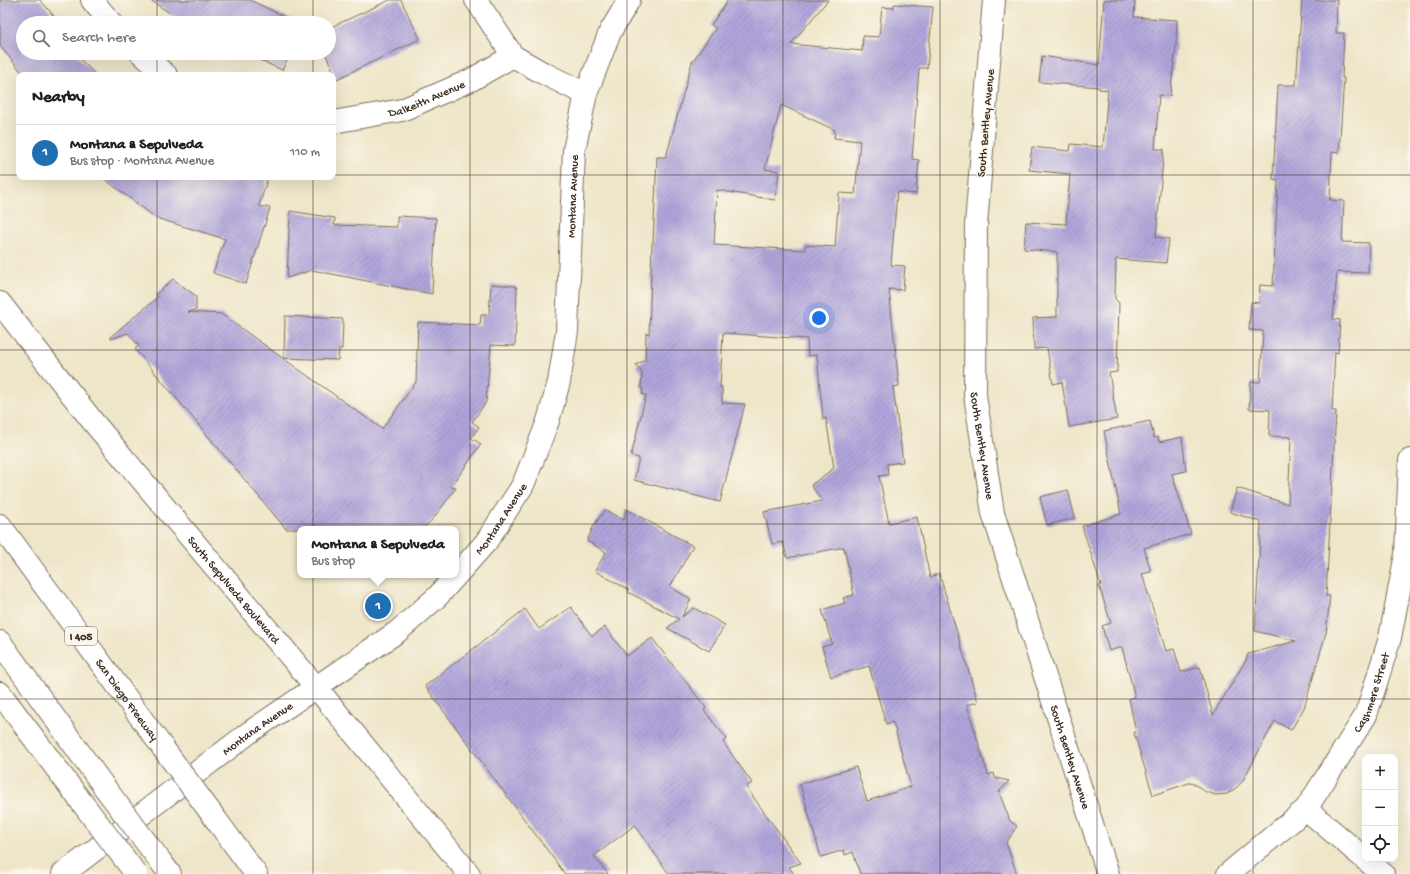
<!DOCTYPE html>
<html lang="en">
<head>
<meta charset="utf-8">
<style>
  body { margin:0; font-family:"Gochi Hand",sans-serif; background:#f2f2f2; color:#202124 }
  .controls { position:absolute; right:12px; bottom:12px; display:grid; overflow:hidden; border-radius:8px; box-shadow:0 4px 16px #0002 }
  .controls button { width:36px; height:36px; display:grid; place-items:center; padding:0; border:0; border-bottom:1px solid #e0e0e0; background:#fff; color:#202124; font:20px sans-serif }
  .you { position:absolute; left:819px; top:318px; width:14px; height:14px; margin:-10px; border:3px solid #fff; border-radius:50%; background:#1a73e8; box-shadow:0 0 0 6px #1a73e833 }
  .badge { display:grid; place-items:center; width:26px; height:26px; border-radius:50%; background:#1f6fb2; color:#fff; font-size:13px; font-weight:700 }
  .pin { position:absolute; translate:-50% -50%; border:2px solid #fff; box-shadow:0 1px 4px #0006 }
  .popup { position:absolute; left:297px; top:526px; width:162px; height:52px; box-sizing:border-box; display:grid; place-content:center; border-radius:8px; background:#fff; filter:drop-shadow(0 1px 3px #0005); font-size:13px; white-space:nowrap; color:#757577 }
  .popup b { font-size:15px; color:#202124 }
  .popup::after { content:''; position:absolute; left:50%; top:100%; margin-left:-8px; border:8px solid transparent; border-top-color:#fff }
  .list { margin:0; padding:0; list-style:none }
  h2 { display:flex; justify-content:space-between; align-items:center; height:52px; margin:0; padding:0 16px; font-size:17px }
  h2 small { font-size:13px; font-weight:400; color:#757577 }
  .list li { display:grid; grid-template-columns:26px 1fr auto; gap:12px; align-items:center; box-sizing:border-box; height:56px; padding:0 16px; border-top:1px solid #e0e0e0 }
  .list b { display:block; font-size:15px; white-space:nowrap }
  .list p { margin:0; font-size:13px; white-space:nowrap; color:#757577 }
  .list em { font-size:13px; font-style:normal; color:#757577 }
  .icon { flex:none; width:22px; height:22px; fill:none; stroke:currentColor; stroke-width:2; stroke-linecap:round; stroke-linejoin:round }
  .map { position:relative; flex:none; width:1410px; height:874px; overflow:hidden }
  .search { position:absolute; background:#fff; box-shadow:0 4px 16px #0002; left:16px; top:16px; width:320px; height:44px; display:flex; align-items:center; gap:10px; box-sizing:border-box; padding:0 14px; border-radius:22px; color:#757577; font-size:15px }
  .panel { position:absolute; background:#fff; box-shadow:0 4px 16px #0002; left:16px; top:72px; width:320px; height:108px; border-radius:8px }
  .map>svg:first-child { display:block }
  .building { fill:url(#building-hatch); fill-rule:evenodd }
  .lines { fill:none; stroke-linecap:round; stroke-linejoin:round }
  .minor-casing { stroke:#7a6c5a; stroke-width:24 }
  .major-casing { stroke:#7a6c5a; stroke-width:24 }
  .highway-casing { stroke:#7a6c5a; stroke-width:24 }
  .minor { stroke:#fff; stroke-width:22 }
  .major { stroke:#fff; stroke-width:22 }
  .highway { stroke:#fff; stroke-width:22 }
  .highway-bridge-casing { stroke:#7a6c5a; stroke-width:24; stroke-linecap:butt }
  .highway-bridge { stroke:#fff; stroke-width:22 }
  .grid { fill:none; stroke:#3b2a1e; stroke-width:1; stroke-opacity:0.55 }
  .labels { text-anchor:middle; stroke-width:3; stroke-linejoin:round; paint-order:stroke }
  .shield { fill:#fbf7ec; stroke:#75685c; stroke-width:1 }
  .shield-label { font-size:11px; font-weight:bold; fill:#3b2a1e }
  .street-label { font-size:12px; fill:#3b2a1e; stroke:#fbf7ec }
</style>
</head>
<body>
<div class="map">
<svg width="1410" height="874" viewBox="0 0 1410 874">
  <defs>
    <pattern id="building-hatch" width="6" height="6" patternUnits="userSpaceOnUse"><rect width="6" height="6" fill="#b0a5db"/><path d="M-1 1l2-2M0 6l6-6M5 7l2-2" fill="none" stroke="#9087b1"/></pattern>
  </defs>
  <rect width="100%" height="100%" fill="#fbf7ec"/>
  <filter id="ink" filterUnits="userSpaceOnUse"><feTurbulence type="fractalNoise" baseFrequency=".025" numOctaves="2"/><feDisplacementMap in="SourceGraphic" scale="8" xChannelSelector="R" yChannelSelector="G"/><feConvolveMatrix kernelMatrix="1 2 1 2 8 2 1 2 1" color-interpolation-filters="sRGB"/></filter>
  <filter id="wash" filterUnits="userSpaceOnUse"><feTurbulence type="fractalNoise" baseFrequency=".012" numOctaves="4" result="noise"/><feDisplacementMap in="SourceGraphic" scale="16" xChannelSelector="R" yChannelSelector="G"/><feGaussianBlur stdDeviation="0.9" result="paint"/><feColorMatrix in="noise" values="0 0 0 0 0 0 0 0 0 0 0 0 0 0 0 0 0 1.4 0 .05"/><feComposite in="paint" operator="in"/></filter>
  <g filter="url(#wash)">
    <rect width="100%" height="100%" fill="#eee6c8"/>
    <g id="blocks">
      <path class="building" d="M0 0H40L60 23H23V53H74L96 75H24L0 46Z
        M150 0H250L298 23H185Z
        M390 0H401L420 39 337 79 325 53H329V28Z
        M728 0H828L791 44 862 51 863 36 879 37 882 7 894 8V4L933 7 927 68H919L912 159 919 160 916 194 897 192 891 265 905 266 903 290 889 289 899 386 893 387 903 462 887 464 888 475 879 476 889 523 917 517 930 578 939 573 978 702 967 705 988 775 994 773 995 778 1009 781 999 792 1010 821 1017 826 1006 843 1017 874H860L853 852 845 855 844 850 821 857 800 784 856 767 867 801 911 787 893 722 886 724 869 666 831 677 822 647 832 644 822 610 845 603 843 598 854 595 844 547 787 558 783 542 772 544 764 512 822 501 811 485 834 468 826 418 823 419 817 355 808 356 807 339 723 333 720 387H722V403L745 404 720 502 634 480 639 458 631 456 646 395 642 394 643 389 641 388 642 373 636 365 645 360 646 333 649 334 652 243H653L657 157H666L692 62 716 28 711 25ZM781 105 835 130 834 138 860 141 855 194 839 193 835 247 805 245V250L714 245 717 190 775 200 779 171 765 169Z
        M1104 0H1135L1134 17 1177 20 1176 45 1170 96 1159 95 1155 149H1164L1156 237 1169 239 1166 263 1116 259 1115 299 1119 303 1117 372 1109 373 1117 419 1069 427 1062 382 1053 384 1047 348 1034 349 1033 318 1057 317V252L1024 249 1026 222 1066 224 1070 174 1029 170 1032 147 1070 151 1071 144 1103 147 1108 90 1099 89V87L1039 82 1042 56 1099 65Z
        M1302 0H1337L1336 33H1344L1342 78H1344L1339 153 1332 152 1330 200 1344 201 1342 242 1369 243 1368 273 1337 272 1333 319 1340 320 1338 353 1335 352 1332 411H1336L1326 596H1330L1326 633 1304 708 1291 730 1275 721 1242 782 1236 788 1227 794 1216 795 1206 792 1192 782 1153 795 1134 733 1136 732 1129 699 1135 697 1122 647 1109 651 1102 626 1111 623 1099 586 1101 585 1082 526 1121 514 1104 431 1150 421 1154 438 1158 437 1159 442 1182 437 1186 471 1172 474 1191 534 1144 548 1151 572 1142 574 1166 651 1174 649 1181 672 1200 667 1213 715 1246 660 1248 654 1296 641 1255 631 1261 522 1230 512 1237 488 1288 504 1291 437 1269 436 1270 410 1249 409 1251 382H1260L1263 331 1249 330 1251 302 1259 303 1260 285 1273 286 1278 180 1273 179 1278 85H1296Z
        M236 53H298L297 56 291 53 282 70 246 54 245 57Z
        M102 177H268L259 206 270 208 246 284 213 273 225 239 156 218Z
        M290 211 335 218 334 225 397 227V216L436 218 432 294 312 270 287 278Z
        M173 279 196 296V310L188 312 221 314 382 429 416 382 418 322 480 325 481 315H489L491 284 515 286 517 288 515 346 491 345 486 402 472 422 479 427 471 438 481 444 451 487 456 488 433 519 422 529H286L135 349 139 346 128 333 111 339 110 337 158 297 156 294Z
        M285 316 343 319 342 349H339L338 360 284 358Z
        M1068 490 1075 518 1047 525 1040 497Z
        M626 509 693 546 670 587 691 599 682 617 694 608 725 625 709 651 667 628 679 619 628 592 629 590 595 571 606 552 587 541 594 525 605 510 624 520Z
        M571 607 592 636 605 627 627 656 652 638 706 708 704 710 727 739 723 742 752 783 746 787 801 863 789 867 794 874H669L635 825 594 856 608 874H565L425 686 525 609 539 629Z"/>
    </g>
  </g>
  <g filter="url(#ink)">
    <use href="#blocks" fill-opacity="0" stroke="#7a6c5a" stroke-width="1"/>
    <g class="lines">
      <g class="minor-casing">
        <g id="minor">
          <path d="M92 0 111 23"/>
          <path d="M476 0 513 56 543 73 586 94"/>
          <path id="s1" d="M994 0 976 225 975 395 993 513 1108 874"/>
          <path d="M141 53 166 75"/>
          <path id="s2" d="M333 122 402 110 471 80 513 56"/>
          <path d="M1306 809 1365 859"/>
          <path d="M1365 859 1383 874"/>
          <path id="s3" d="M63 874 250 732 397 632 437 597 486 542 523 485 548 421 559 382 567 331 574 150 586 94 610 32 629 0"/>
          <path id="s4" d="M1228 874 1306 809 1366 715 1390 638 1406 554 1410 460"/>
        </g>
      </g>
      <g class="major-casing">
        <g id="major">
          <path id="s5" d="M0 303 94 423 316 687 469 874"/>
        </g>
      </g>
      <g class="highway-casing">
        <g id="highway">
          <path id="s6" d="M0 525 163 748"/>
          <path d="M0 642 105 788"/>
          <path d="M0 693 83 804"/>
          <path d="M217 821 256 874"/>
          <path d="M161 862 170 874"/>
        </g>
      </g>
      <use href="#minor" class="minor"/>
      <use href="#major" class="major"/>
      <use href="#highway" class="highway"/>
      <g class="highway-bridge-casing">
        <path id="highway-bridge" d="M163 748 217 821
          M105 788 161 862
          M83 804 136 874"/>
      </g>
      <use href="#highway-bridge" class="highway-bridge"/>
    </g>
  </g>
  <path class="grid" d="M157 0V23M313 0V23M470 0V874M627 0V874M783 0V874M940 0V874M1097 0V874M1253 0V874M157 53V75M313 53V75M0 175H19M333 175H1410M157 177V874M313 177V874M0 350H1410M0 524H1410M0 699H1410"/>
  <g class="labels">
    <rect class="shield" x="65" y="627" width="32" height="18" rx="3"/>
    <g class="shield-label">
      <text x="81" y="640">I 405</text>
    </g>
    <g class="street-label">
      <text dy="4" stroke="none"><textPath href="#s2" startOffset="97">Dalkeith Avenue</textPath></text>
      <text transform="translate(985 123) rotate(-85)" y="4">South Bentley Avenue</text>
      <text dy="4" stroke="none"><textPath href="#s3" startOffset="903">Montana Avenue</textPath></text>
      <text dy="4" stroke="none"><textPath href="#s1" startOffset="447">South Bentley Avenue</textPath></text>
      <text dy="4" stroke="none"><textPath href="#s3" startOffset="567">Montana Avenue</textPath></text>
      <text dy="4" stroke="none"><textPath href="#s5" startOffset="370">South Sepulveda Boulevard</textPath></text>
      <text dy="4" stroke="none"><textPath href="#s4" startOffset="236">Cashmere Street</textPath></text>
      <text dy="4" stroke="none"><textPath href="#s6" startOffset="216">San Diego Freeway</textPath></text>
      <text dy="4" stroke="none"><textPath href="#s3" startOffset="243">Montana Avenue</textPath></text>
      <text dy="4" stroke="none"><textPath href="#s1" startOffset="771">South Bentley Avenue</textPath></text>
    </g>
  </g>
</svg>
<div class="controls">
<button>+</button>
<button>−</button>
<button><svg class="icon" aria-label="locate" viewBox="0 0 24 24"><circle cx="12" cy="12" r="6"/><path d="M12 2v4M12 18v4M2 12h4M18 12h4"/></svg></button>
</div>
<div class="you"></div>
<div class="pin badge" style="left:378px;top:606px">1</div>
<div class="popup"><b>Montana &amp; Sepulveda</b>Bus stop</div>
<div class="search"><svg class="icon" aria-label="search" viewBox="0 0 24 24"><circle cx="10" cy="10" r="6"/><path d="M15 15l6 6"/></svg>Search here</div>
<section class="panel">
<h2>Nearby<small></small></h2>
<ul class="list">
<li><span class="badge">1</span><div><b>Montana &amp; Sepulveda</b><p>Bus stop · Montana Avenue</p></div><em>110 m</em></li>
</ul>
</section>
</div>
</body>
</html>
